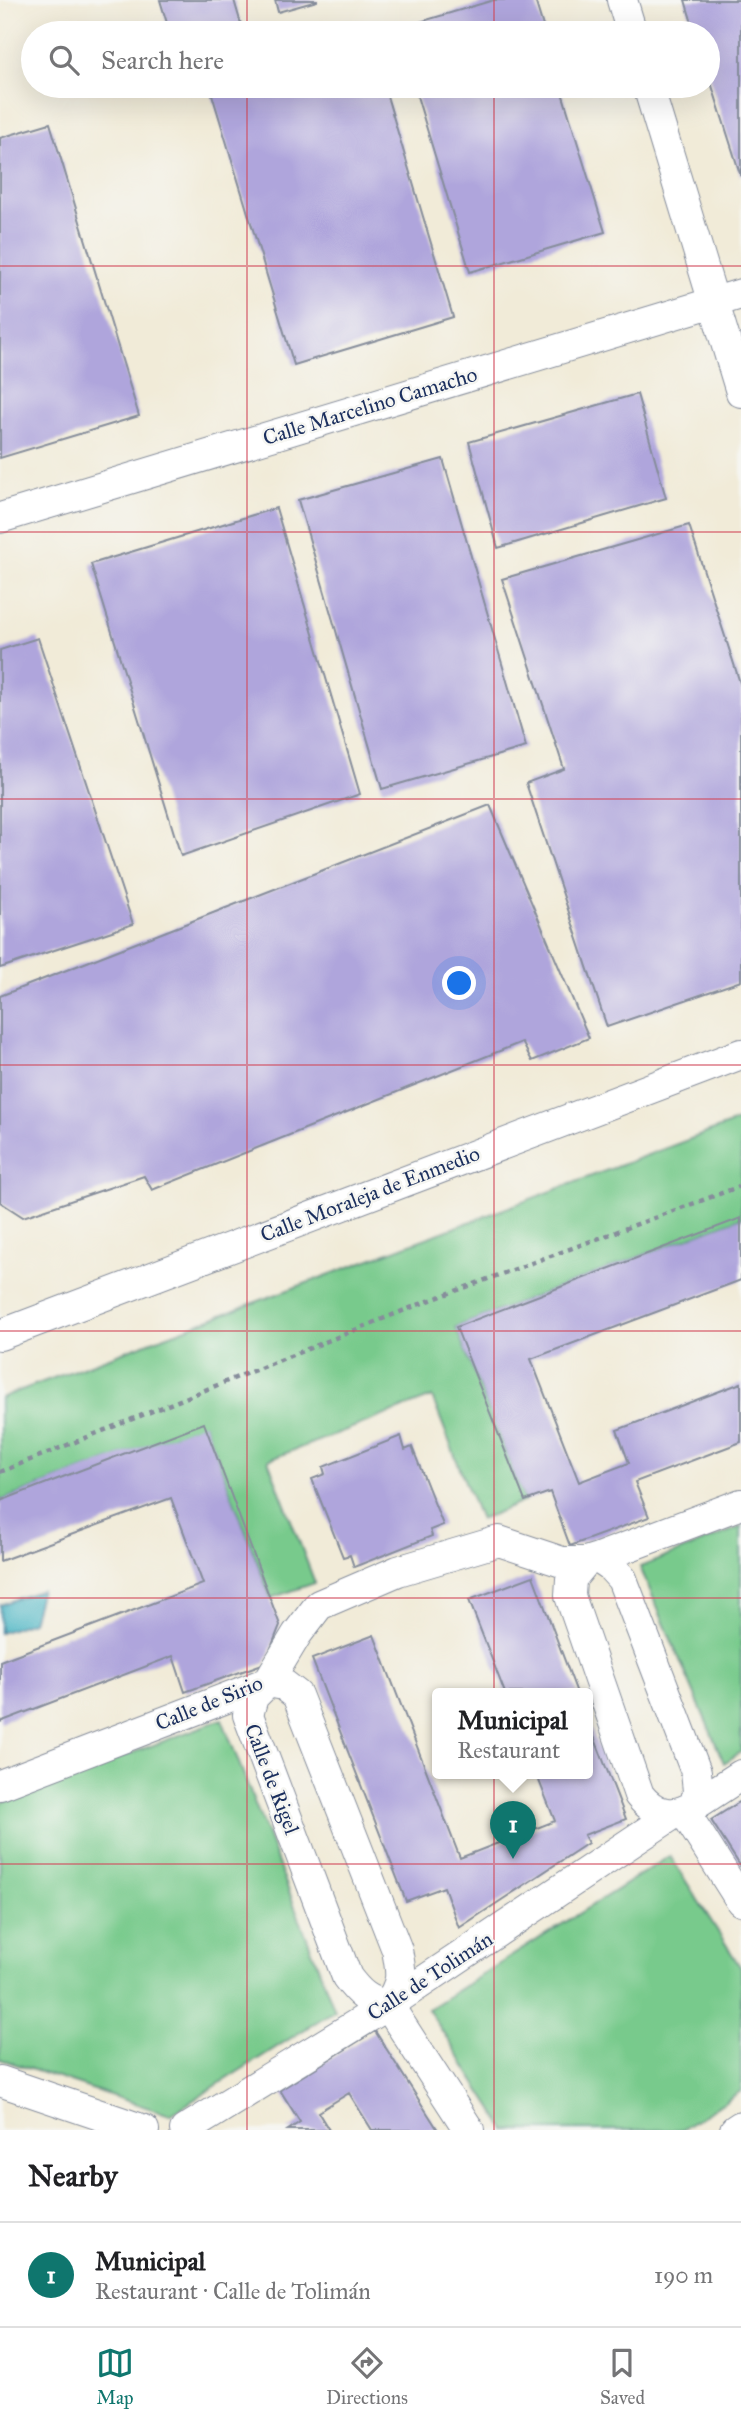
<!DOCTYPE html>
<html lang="en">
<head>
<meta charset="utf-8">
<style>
  body { margin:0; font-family:"IM FELL Great Primer",serif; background:#f2f2f2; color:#202124 }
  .you { position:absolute; left:460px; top:984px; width:24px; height:24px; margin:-18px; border:5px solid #fff; border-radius:50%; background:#1a73e8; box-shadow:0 0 0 10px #1a73e833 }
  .badge { display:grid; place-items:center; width:46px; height:46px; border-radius:50%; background:#0f766e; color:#fff; font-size:23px; font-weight:700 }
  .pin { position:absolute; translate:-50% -58px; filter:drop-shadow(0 2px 4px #0008) }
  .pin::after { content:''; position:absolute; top:37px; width:24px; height:21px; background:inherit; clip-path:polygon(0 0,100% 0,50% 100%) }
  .popup { position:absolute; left:432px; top:1688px; width:161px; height:91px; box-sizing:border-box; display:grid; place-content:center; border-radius:7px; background:#fff; filter:drop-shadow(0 2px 5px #0005); font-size:23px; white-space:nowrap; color:#757577 }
  .popup b { font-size:26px; color:#202124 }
  .popup::after { content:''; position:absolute; left:50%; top:100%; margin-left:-14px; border:14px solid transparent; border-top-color:#fff }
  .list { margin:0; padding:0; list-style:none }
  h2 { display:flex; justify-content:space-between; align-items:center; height:91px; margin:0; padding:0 28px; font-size:30px }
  h2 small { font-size:23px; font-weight:400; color:#757577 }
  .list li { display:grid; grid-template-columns:46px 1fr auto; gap:21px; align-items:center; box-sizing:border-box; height:105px; padding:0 28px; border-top:2px solid #e0e0e0 }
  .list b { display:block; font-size:26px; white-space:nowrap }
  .list p { margin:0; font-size:23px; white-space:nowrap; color:#757577 }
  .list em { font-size:23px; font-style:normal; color:#757577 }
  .icon { flex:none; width:38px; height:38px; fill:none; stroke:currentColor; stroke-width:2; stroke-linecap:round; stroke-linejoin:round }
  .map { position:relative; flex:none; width:741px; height:2130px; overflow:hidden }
  .search { position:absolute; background:#fff; box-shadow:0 7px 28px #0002; left:21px; right:21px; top:21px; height:77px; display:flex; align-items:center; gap:18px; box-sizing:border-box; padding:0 24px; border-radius:38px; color:#757577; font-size:26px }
  .sheet { height:196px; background:#fff }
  nav { display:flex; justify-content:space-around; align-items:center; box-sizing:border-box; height:98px; border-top:2px solid #e0e0e0; background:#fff; font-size:19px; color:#757577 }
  nav a { display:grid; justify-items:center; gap:4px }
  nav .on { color:#0f766e }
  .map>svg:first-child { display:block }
  .green { fill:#78ca8c; stroke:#4a7c75; stroke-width:2 }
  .water { fill:#45b3c2; stroke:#307190; stroke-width:2 }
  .building { fill:#afa5dc }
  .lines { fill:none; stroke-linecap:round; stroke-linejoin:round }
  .street-casing { stroke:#868d9b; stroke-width:32 }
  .path { stroke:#868d9b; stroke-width:4.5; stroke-dasharray:5 5; stroke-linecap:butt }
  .street { stroke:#fff; stroke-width:30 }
  .grid { fill:none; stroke:#d1495b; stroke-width:2; stroke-opacity:0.55 }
  .labels { text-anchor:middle; stroke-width:5; stroke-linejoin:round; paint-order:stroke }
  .street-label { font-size:21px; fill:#1b2f5e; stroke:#f6f6f2 }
</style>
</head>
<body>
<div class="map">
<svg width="741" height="2130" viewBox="0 0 741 2130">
  <rect width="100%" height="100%" fill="#f6f6f2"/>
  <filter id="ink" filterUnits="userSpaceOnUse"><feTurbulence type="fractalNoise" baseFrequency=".0143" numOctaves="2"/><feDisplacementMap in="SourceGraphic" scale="14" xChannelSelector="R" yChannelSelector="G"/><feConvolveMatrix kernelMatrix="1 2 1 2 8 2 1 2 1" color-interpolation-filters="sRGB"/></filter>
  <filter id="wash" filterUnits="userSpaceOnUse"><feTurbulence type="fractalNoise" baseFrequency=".00686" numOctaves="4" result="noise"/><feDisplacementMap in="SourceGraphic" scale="28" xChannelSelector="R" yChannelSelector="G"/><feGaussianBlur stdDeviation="1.57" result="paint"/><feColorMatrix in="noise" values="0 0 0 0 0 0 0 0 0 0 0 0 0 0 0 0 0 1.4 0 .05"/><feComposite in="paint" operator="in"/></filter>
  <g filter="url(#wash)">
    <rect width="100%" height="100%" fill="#f1ebd8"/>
    <path class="green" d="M741 1120V1218L456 1327 525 1501 480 1520 432 1397 268 1460 315 1583 271 1598 204 1424 0 1501V1398Z
      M741 1527V1752L724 1763 640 1567Z
      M222 1719 335 2010 170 2115 0 2059V1803Z
      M670 1856 741 1968V2091L681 2130H506L428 2009Z"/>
    <path class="water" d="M41 1590 32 1622 0 1633V1605Z"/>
    <g id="blocks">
      <path class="building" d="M160 0H234L243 31 235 33H170Z
        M275 0H317V1L278 12Z
        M494 0H535L545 33H398L396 29Z
        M685 0H741V177L708 73V33H695Z
        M227 86H384L453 317 294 365 211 91Z
        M414 86H560L605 232 470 272Z
        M50 123 139 416 0 458V138Z
        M637 394 666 498 498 548 469 442Z
        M443 459 526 747 382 789 298 500Z
        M276 508 360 794 181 856 91 564Z
        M689 525 741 686V981L607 1027 526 783 564 769 502 579Z
        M38 638 133 924 0 968V650Z
        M490 805 589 1038 532 1061 522 1042 152 1190 144 1176 23 1217 0 1202V996Z
        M741 1218V1280L531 1359 579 1482 629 1463 617 1430 741 1383V1442L635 1482 649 1517 570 1546 550 1492 525 1501 456 1327Z
        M204 1423 280 1625 265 1663 185 1692 173 1656 0 1722V1661L203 1584 171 1498 0 1561V1501Z
        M401 1436 405 1450 412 1447 443 1525 430 1530 432 1536 354 1567 350 1555 343 1557 312 1479 325 1474 323 1467Z
        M533 1576 577 1693H505L469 1600Z
        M374 1635 460 1858 555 1821 536 1773H588V1721L626 1819 584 1835 588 1843 459 1928 444 1887 406 1901 312 1659Z
        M741 1801V1867L711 1820Z
        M375 2031 438 2130H372L349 2093 318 2112 329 2130H288L300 2122 280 2090Z"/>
    </g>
  </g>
  <g filter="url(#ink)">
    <use href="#blocks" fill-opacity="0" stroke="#868d9b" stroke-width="2"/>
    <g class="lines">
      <g class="street-casing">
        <path id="street" d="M622 0 632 33
          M648 86 741 392
          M0 518 741 294
          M0 1335 741 1054
          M598 1558 741 1504
          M268 1682 284 1685 297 1695 397 1950C402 1976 403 1982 388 2005 368 2002 359 1993 347 1977L248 1715 253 1697Z
          M0 1785 268 1682 297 1634 319 1605 398 1571 499 1541 562 1562H585L598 1558 611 1567 622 1579 696 1772 698 1791 695 1805C673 1819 655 1815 639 1795L570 1596 571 1579 585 1562
          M695 1805 741 1775
          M684 1811 741 1901
          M388 2005 469 2130
          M0 2081 144 2130
          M185 2130 388 2005 672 1815
          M735 2130 741 2126"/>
      </g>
      <path class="path" d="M0 1472 420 1304 741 1186"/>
      <use href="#street" class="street"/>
    </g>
  </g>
  <path class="grid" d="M247 0V33M494 0V33M247 86V2130M494 86V2130M0 266H741M0 532H741M0 799H741M0 1065H741M0 1331H741M0 1598H741M0 1864H741"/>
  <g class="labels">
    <g class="street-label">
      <text transform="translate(370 406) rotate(-17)" y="7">Calle Marcelino Camacho</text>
      <text transform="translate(370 1194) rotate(-21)" y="7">Calle Moraleja de Enmedio</text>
      <text transform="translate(209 1703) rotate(-22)" y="7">Calle de Sirio</text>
      <text transform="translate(272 1779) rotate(69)" y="7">Calle de Rigel</text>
      <text transform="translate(430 1976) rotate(-33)" y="7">Calle de Tolimán</text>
    </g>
  </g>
</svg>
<div class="you"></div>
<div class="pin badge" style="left:513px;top:1859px">1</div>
<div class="popup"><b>Municipal</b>Restaurant</div>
<div class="search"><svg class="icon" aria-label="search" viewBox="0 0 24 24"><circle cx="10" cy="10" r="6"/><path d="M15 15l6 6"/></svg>Search here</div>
</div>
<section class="sheet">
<h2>Nearby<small></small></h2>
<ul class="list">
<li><span class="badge">1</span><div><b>Municipal</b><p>Restaurant · Calle de Tolimán</p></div><em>190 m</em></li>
</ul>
</section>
<nav>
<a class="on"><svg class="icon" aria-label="map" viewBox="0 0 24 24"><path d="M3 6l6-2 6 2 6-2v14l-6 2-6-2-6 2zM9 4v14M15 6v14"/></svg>Map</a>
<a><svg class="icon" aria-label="directions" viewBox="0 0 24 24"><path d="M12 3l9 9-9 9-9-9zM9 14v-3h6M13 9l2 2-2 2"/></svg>Directions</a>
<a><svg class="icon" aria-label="saved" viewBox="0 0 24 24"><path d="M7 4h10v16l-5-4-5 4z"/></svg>Saved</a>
</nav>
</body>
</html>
